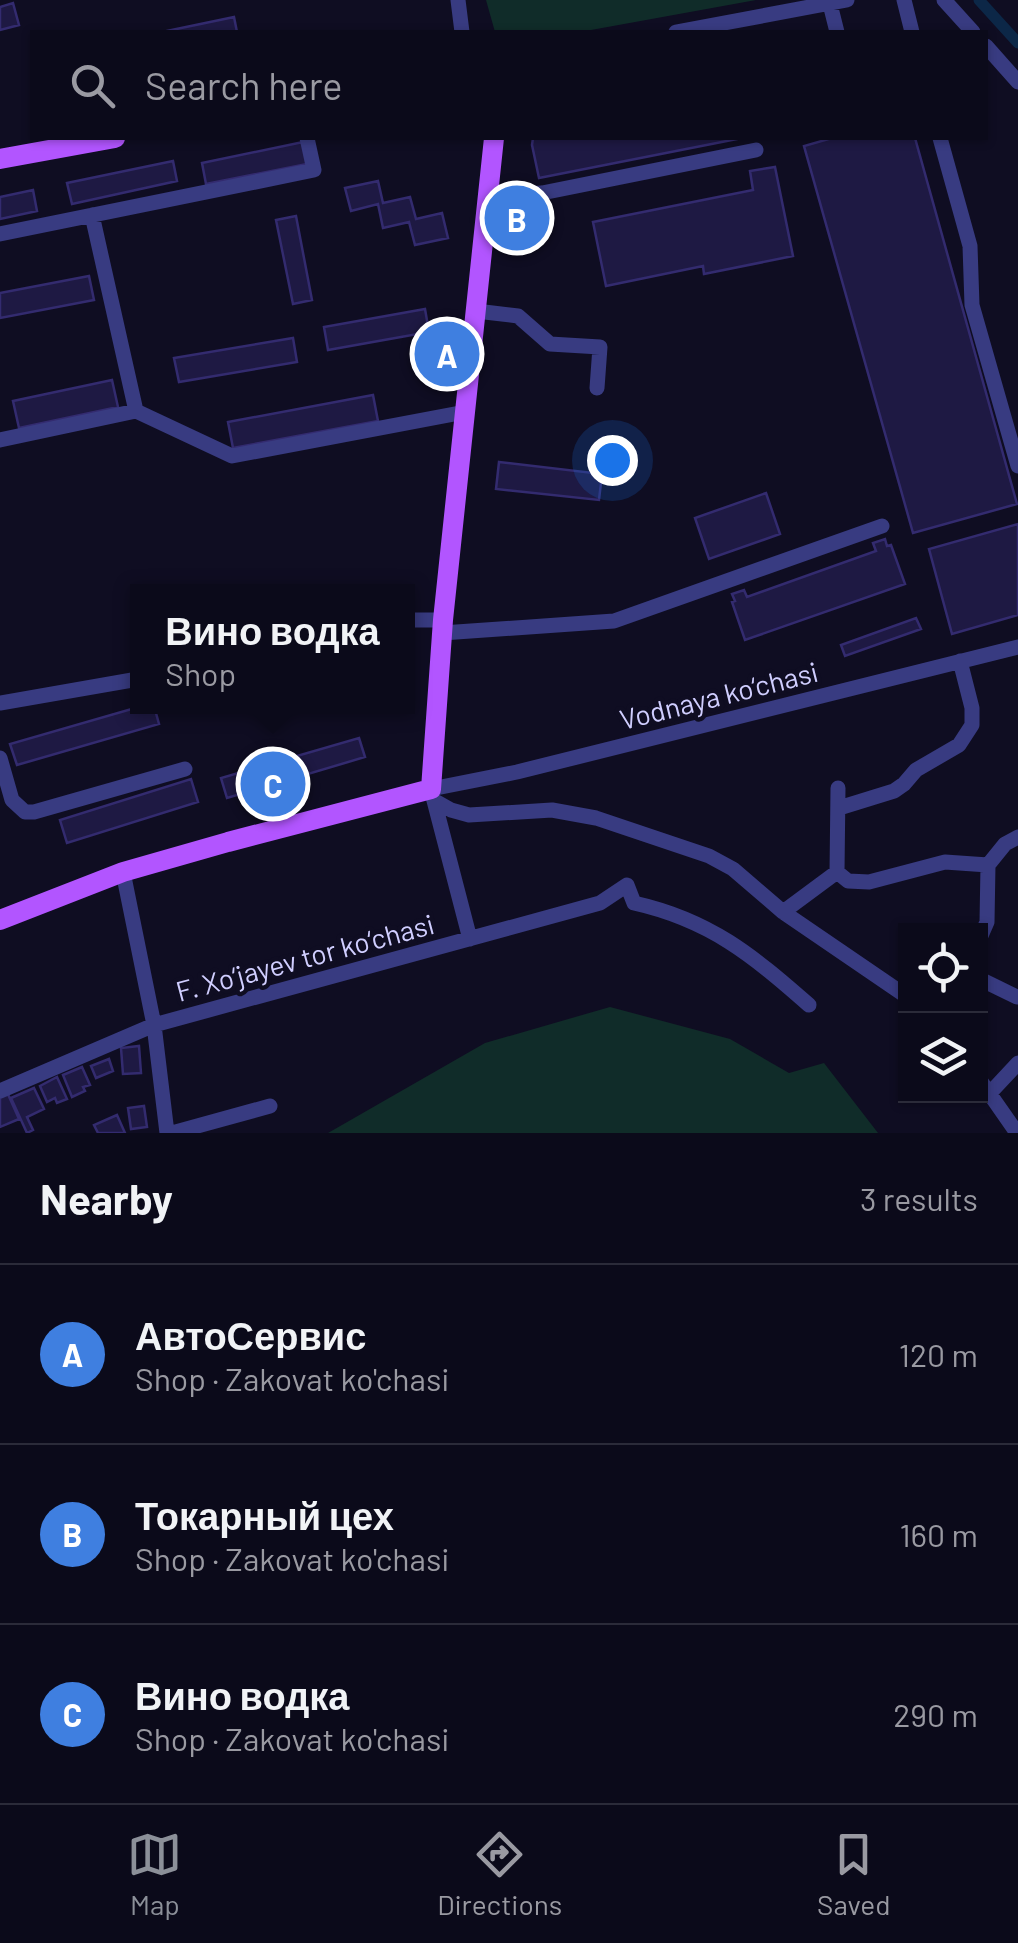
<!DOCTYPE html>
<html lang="en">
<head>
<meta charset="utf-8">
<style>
  body { margin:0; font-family:Barlow,sans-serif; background:#191827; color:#f1f3f6 }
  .controls { position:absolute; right:30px; bottom:30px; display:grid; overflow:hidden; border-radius:0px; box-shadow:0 2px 8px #0004 }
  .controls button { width:90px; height:90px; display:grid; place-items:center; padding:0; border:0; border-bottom:2px solid #2b2b39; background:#0b0a1a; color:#f1f3f6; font:50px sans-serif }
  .you { position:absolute; left:612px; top:460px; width:35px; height:35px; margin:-25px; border:8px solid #fff; border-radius:50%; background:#1a73e8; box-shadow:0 0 0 15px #1a73e833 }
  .badge { display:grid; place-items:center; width:65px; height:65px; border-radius:50%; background:#8c9099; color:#fff; font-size:32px; font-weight:700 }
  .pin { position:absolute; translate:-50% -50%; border:5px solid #fff; box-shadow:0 2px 10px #0006 }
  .popup { position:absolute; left:130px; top:584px; width:285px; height:130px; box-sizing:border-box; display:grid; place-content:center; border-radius:0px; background:#0b0a1a; filter:drop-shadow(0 2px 8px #0005); font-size:32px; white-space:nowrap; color:#9a9aa2 }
  .popup b { font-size:38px; color:#f1f3f6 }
  .popup::after { content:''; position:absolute; left:50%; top:100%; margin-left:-20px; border:20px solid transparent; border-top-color:#0b0a1a }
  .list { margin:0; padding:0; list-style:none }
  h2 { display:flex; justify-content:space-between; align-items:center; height:130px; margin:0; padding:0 40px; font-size:42px }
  h2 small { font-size:32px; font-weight:400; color:#9a9aa2 }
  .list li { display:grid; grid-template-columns:65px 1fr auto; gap:30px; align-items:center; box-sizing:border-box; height:180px; padding:0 40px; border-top:2px solid #2b2b39 }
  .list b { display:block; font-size:38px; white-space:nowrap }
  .list p { margin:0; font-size:32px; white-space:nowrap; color:#9a9aa2 }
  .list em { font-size:32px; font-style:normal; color:#9a9aa2 }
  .icon { flex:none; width:55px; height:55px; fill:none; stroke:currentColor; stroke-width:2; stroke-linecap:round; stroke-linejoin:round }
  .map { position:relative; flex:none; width:1018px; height:1133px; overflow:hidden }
  .search { position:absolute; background:#0b0a1a; box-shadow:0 2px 8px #0004; left:30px; right:30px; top:30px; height:110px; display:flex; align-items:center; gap:25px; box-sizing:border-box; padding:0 35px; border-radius:0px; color:#9a9aa2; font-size:38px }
  .sheet { height:670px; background:#0b0a1a }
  nav { display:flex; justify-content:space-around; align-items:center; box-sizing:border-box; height:140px; border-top:2px solid #2b2b39; background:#0b0a1a; font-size:28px; color:#9a9aa2 }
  nav a { display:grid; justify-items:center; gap:5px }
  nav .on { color:#8c9099 }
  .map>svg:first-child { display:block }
  .green { fill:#102c29 }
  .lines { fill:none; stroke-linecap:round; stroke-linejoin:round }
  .canal { stroke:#0c2747; stroke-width:11 }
  .building { fill:#1e1943; stroke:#332b6f; stroke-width:2.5 }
  .minor { stroke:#383b81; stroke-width:15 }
  .major { stroke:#b255ff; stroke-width:20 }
  .labels { text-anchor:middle; stroke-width:9; stroke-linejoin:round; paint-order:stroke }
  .street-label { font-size:28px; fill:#d0ceff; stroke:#0f0d22 }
</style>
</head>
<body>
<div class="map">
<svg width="1018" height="1133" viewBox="0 0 1018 1133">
  <rect width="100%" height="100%" fill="#0f0d22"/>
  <path class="green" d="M486 0H756L580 32H495Z
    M610 1007 730 1039 789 1073 824 1063 878 1133H328L485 1043Z"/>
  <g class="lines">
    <path class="canal" d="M979 0 1018 43"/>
  </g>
  <path class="building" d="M13 3 19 25 0 30V7Z
    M234 17 237 32H162Z
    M533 138H742L539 178 532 145Z
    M832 138H915L1017 504 913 533 804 146Z
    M303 142 307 164 206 184 202 163Z
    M173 161 177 181 72 204 67 183Z
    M775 167 793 256 704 274 703 266 606 286 593 222 753 190 750 171Z
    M378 181 383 203 410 197 416 219 442 213 448 238 415 245 409 222 383 228 378 204 351 211 345 188Z
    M33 190 37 211 0 219V197Z
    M296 216 312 300 293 304 276 220Z
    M89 276 94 300 0 318V293Z
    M425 309 429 332 328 350 324 327Z
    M293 338 297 362 179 382 174 358Z
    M112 380 118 407 19 428 13 401Z
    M373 395 378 421 233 448 228 422Z
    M499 462 602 474 599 500 496 489Z
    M766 493 780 534 709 559 695 518Z
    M1018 524V615L952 634 929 549Z
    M885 539 887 546 891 545 905 584 745 640 732 602 735 601 732 594 744 590 747 597 876 551 873 543Z
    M916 618 921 629 845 656 841 645Z
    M142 706H154L159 724 17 765 10 744Z
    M359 738 365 757 227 798 221 778Z
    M191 779 198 802 67 843 60 820Z
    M139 1046 141 1073 123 1074 121 1048Z
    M109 1059 113 1071 96 1078 91 1066Z
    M82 1067 90 1085 83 1087 85 1091 72 1097 63 1075Z
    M57 1077 67 1099 57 1103 55 1098 47 1102 40 1086Z
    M34 1088 44 1109 27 1117 33 1130 27 1133 11 1098Z
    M7 1092 19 1119 0 1127V1095Z
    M144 1106 147 1127 131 1129 128 1108Z
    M117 1115 125 1133H98L94 1125Z"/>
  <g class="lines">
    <path class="minor" d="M458 0 462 32
      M904 0 912 32
      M944 0 973 32
      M830 4 837 32
      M676 32 847 0
      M986 46 1018 82
      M940 138 970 246 972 305 1018 466
      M489 196 542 193 756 150
      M92 215 136 411
      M0 234 314 170 307 138
      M476 311 518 316 550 344 600 347 597 388
      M0 440 136 411 232 456 465 412
      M408 620H443
      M442 633 614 621 882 526
      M0 703 138 679
      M0 758 12 800 25 812H34L185 769
      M435 801 451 810 469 815 552 810 596 818 709 856 733 869 783 912 906 996
      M839 808 894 791 904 784 916 770 959 745 972 725V708L960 661
      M123 872 154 1025 167 1133
      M837 872 838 788
      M783 912 837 872 848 881 869 882 945 862 988 865
      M980 938 987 922 988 865 1005 844 1018 837
      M470 939 431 789 517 772 1018 647
      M980 979 1017 997
      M980 1080 1017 1133
      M0 1091 154 1025 600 903 627 885 634 903C710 920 752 955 809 1005
      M990 1093 1018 1063
      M172 1133 270 1106"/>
    <path class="major" d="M0 159 115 138
      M0 920 123 872 228 842 431 789 443 620 494 138"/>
  </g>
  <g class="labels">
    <g class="street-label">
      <text transform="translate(719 696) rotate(-14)" y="10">Vodnaya ko‘chasi</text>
      <text transform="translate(305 958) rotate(-15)" y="10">F. Xo‘jayev tor ko‘chasi</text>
    </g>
  </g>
</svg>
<div class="controls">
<button><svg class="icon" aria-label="locate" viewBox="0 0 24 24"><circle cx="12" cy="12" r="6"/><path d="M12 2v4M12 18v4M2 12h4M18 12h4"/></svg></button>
<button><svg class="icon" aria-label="layers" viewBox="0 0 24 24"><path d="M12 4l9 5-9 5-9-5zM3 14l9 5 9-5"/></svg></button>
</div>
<div class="you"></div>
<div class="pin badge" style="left:447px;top:354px;background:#3f7fe0">A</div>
<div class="pin badge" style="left:517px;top:218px;background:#3f7fe0">B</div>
<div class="pin badge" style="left:273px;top:784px;background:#3f7fe0">C</div>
<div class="popup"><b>Вино водка</b>Shop</div>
<div class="search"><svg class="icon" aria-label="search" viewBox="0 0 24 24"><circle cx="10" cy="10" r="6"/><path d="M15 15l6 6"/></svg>Search here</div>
</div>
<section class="sheet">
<h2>Nearby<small>3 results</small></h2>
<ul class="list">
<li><span class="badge" style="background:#3f7fe0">A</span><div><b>АвтоСервис</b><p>Shop · Zakovat ko'chasi</p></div><em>120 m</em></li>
<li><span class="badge" style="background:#3f7fe0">B</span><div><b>Токарный цех</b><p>Shop · Zakovat ko'chasi</p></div><em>160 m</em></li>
<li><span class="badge" style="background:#3f7fe0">C</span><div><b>Вино водка</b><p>Shop · Zakovat ko'chasi</p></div><em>290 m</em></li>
</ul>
</section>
<nav>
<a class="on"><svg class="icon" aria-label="map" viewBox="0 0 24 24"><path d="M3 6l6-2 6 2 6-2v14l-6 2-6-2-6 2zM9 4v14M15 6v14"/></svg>Map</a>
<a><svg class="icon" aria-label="directions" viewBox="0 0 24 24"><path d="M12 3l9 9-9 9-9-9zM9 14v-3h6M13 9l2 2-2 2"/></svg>Directions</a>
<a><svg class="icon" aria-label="saved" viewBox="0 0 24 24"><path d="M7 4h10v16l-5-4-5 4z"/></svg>Saved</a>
</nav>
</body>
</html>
